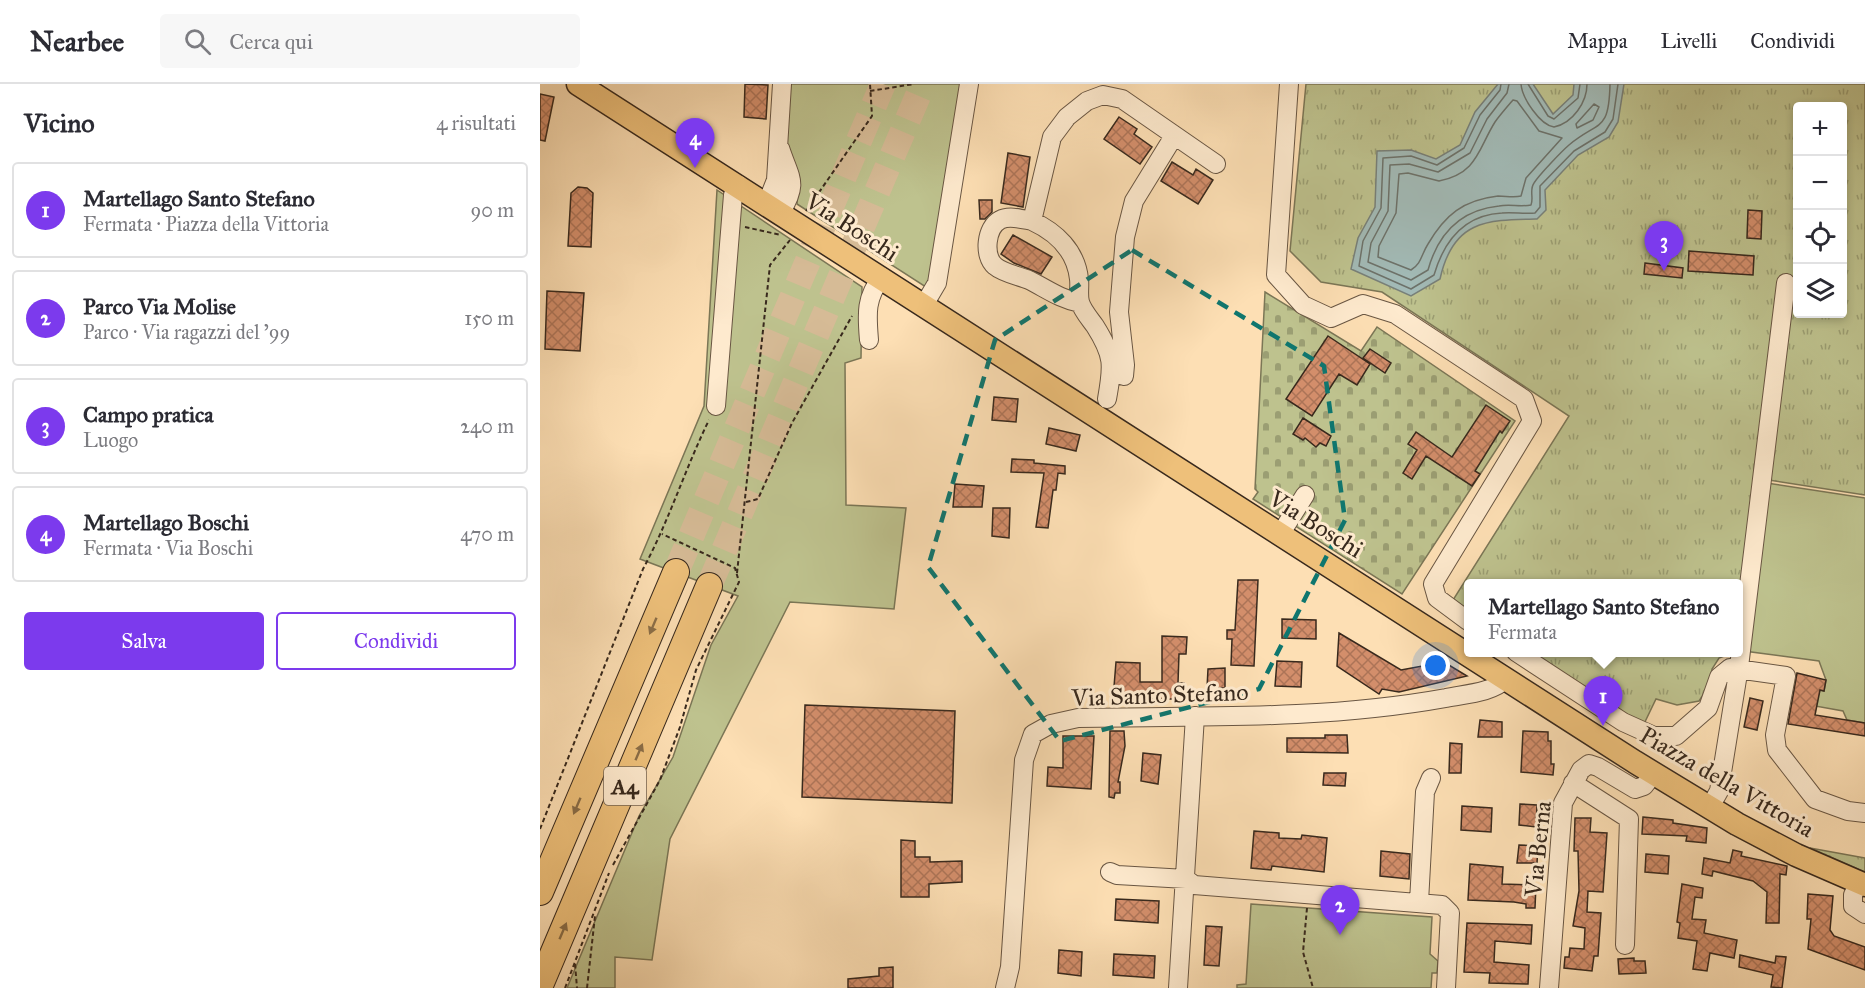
<!DOCTYPE html>
<html lang="it">
<head>
<meta charset="utf-8">
<style>
  body { margin:0; font-family:"IM FELL Great Primer",serif; background:#f7f7f7; color:#2b2b33 }
  .controls { position:absolute; right:18px; top:18px; display:grid; overflow:hidden; border-radius:6px; box-shadow:0 3px 9px #0003 }
  .controls button { width:54px; height:54px; display:grid; place-items:center; padding:0; border:0; border-bottom:2px solid #e1e1e2; background:#fff; color:#2b2b33; font:30px sans-serif }
  .you { position:absolute; left:896px; top:582px; width:21px; height:21px; margin:-15px; border:4px solid #fff; border-radius:50%; background:#1a73e8; box-shadow:0 0 0 9px #1a73e833 }
  .badge { display:grid; place-items:center; width:39px; height:39px; border-radius:50%; background:#7c3aed; color:#fff; font-size:20px; font-weight:700 }
  .pin { position:absolute; translate:-50% -50px; filter:drop-shadow(0 2px 3px #0008) }
  .pin::after { content:''; position:absolute; top:32px; width:21px; height:18px; background:inherit; clip-path:polygon(0 0,100% 0,50% 100%) }
  .popup { position:absolute; left:924px; top:495px; width:279px; height:78px; box-sizing:border-box; display:grid; place-content:center; border-radius:6px; background:#fff; filter:drop-shadow(0 2px 4px #0005); font-size:20px; white-space:nowrap; color:#7c7c81 }
  .popup b { font-size:22px; color:#2b2b33 }
  .popup::after { content:''; position:absolute; left:50%; top:100%; margin-left:-12px; border:12px solid transparent; border-top-color:#fff }
  .list { margin:0; padding:0; list-style:none }
  h2 { display:flex; justify-content:space-between; align-items:center; height:78px; margin:0; padding:0 24px; font-size:26px }
  h2 small { font-size:20px; font-weight:400; color:#7c7c81 }
  .list li { display:grid; grid-template-columns:39px 1fr auto; gap:18px; align-items:center; box-sizing:border-box; height:96px; margin:0 12px 12px; padding:0 12px; border:2px solid #e1e1e2; border-radius:6px }
  .list b { display:block; font-size:22px; white-space:nowrap }
  .list p { margin:0; font-size:20px; white-space:nowrap; color:#7c7c81 }
  .list em { font-size:20px; font-style:normal; color:#7c7c81 }
  .actions { display:flex; gap:12px; padding:18px 24px }
  .actions a { flex:1; padding:14px 0; border:2px solid #7c3aed; border-radius:6px; text-align:center; font-size:21px; color:#7c3aed }
  .actions .main { background:#7c3aed; color:#fff }
  .icon { flex:none; width:33px; height:33px; fill:none; stroke:currentColor; stroke-width:2; stroke-linecap:round; stroke-linejoin:round }
  .map { position:relative; flex:none; width:1325px; height:904px; overflow:hidden }
  header { display:flex; align-items:center; gap:36px; box-sizing:border-box; height:84px; padding:0 30px; background:#fff; border-bottom:2px solid #e1e1e2 }
  header strong { font-size:28px }
  nav { display:flex; gap:33px; margin-inline-start:auto; font-size:21px }
  .search { width:420px; height:54px; background:#f7f7f7; display:flex; align-items:center; gap:15px; box-sizing:border-box; padding:0 21px; border-radius:6px; color:#7c7c81; font-size:22px }
  main { display:flex }
  aside { flex:1; background:#fff }
  .map>svg:first-child { display:block }
  .grass { fill:url(#grass-tufts); stroke:#7b7656; stroke-width:1.5; fill-rule:evenodd }
  .cemetery { fill:url(#cemetery-stones); stroke:#7b7656; stroke-width:1.5 }
  .green { fill:#bec28e; stroke:#7b7656; stroke-width:1.5 }
  .water { fill:#a2bab6; stroke:#788079; stroke-width:1.5 }
  .lines { fill:none; stroke-linecap:round; stroke-linejoin:round }
  .shore { stroke:#6d726a; stroke-width:1.5 }
  .building { fill:url(#building-cross-hatch); stroke:#38291d; stroke-width:1.5 }
  .highway-tunnel { stroke:#d6bb96; stroke-width:26; stroke-dasharray:26 13; stroke-linecap:butt }
  .minor-casing { stroke:#695643; stroke-width:20 }
  .major-casing { stroke:#38291d; stroke-width:25 }
  .highway-casing { stroke:#38291d; stroke-width:28 }
  .path { stroke:#38291d; stroke-width:2; stroke-dasharray:4.5 3; stroke-linecap:butt }
  .minor { stroke:#feeace; stroke-width:18 }
  .major { stroke:#eec07a; stroke-width:22 }
  .highway { stroke:#eec07a; stroke-width:26 }
  .oneway { fill:#8a6d47 }
  .marked { fill:none; stroke:#0f766e; stroke-width:4.5; stroke-dasharray:12 8; stroke-linejoin:round }
  .labels { text-anchor:middle; stroke-width:6; stroke-linejoin:round; paint-order:stroke }
  .shield { fill:#feeace; stroke:#736352; stroke-width:1.5 }
  .shield-label { font-size:22px; font-weight:bold; fill:#38291d }
  .street-label { font-size:24px; fill:#38291d; stroke:#feeace }
</style>
</head>
<body>
<header>
<strong>Nearbee</strong>
<div class="search"><svg class="icon" aria-label="search" viewBox="0 0 24 24"><circle cx="10" cy="10" r="6"/><path d="M15 15l6 6"/></svg>Cerca qui</div>
<nav><a>Mappa</a><a>Livelli</a><a>Condividi</a></nav>
</header>
<main>
<aside>
<h2>Vicino<small>4 risultati</small></h2>
<ul class="list">
<li><span class="badge">1</span><div><b>Martellago Santo Stefano</b><p>Fermata · Piazza della Vittoria</p></div><em>90 m</em></li>
<li><span class="badge">2</span><div><b>Parco Via Molise</b><p>Parco · Via ragazzi del '99</p></div><em>150 m</em></li>
<li><span class="badge">3</span><div><b>Campo pratica</b><p>Luogo</p></div><em>240 m</em></li>
<li><span class="badge">4</span><div><b>Martellago Boschi</b><p>Fermata · Via Boschi</p></div><em>470 m</em></li>
</ul>
<div class="actions"><a class="main">Salva</a><a>Condividi</a></div>
</aside>
<div class="map">
<svg width="1325" height="904" viewBox="0 0 1325 904">
  <defs>
    <pattern id="grass-tufts" width="24" height="20" patternUnits="userSpaceOnUse" patternTransform="scale(1.5)"><rect width="24" height="20" fill="#bec28e"/><path d="M3 7l-1-3M5 7V3M7 7l1-3M15 17l-1-3M17 17v-4M19 17l1-3" fill="none" stroke="#9b9e73"/></pattern>
    <pattern id="cemetery-stones" width="16" height="16" patternUnits="userSpaceOnUse" patternTransform="scale(1.5)"><rect width="16" height="16" fill="#bec28e"/><path d="M2 7V4a2 2 0 0 1 4 0v3zM10 15v-3a2 2 0 0 1 4 0v3z" fill="#9b9e73"/></pattern>
    <pattern id="building-cross-hatch" width="8" height="8" patternUnits="userSpaceOnUse" patternTransform="scale(1.5)"><rect width="8" height="8" fill="#d38e6b"/><path d="M0 0l8 8M0 8l8-8" fill="none" stroke="#ac7457"/></pattern>
  </defs>
  <rect width="100%" height="100%" fill="#fddfb4"/>
  <filter id="stains"><feTurbulence type="fractalNoise" baseFrequency=".00333" numOctaves="4"/><feColorMatrix values="0 0 0 0 .2 0 0 0 0 .09 0 0 0 0 .02 0 0 0 .5 -.17"/></filter>
  <radialGradient id="worn" r=".72"><stop offset=".6" stop-color="#630" stop-opacity="0"/><stop offset="1" stop-color="#630" stop-opacity=".3"/></radialGradient>
  <path class="grass" d="M766 0H1325V411L1216 394 1198 527V500H928V526L913 516 1029 332 842 208 781 198 750 167ZM1258 22H1302V230H1258Z
    M992 569H1192L1179 574 1172 585 1169 602 1159 617 1137 621 1116 615 1103 642Z
    M1270 764 1325 774V788Z"/>
  <path class="cemetery" d="M725 208 821 267 837 243 975 337 862 510 713 415 718 408 715 405Z"/>
  <path class="green" d="M249 0H424L389 205 257 120 259 93 246 59Z
    M177 106 322 203 321 274 305 279 306 421 366 424 354 525 250 518 130 755 112 876 75 873V904H27L99 732 133 673 171 561 198 512 100 475 164 322Z
    M1220 398 1325 414V639L1307 636 1303 627 1275 622 1280 606 1284 607 1286 596 1279 577 1204 567Z
    M711 820 892 833 890 870 898 877 897 889H892L891 904H697V901L706 900Z"/>
  <path class="water" d="M958 0H993L1013 30 1033 11 1034 0H1084L1078 38 1069 53 1038 71 1005 106 1006 126 997 135C946 136 913 136 900 195L871 212 811 185 818 154 835 123 837 67 871 66 896 75 920 61 935 28Z"/>
  <g class="lines">
    <path class="shore" d="M961 0 960 6 940 31 924 64 897 81 871 72 843 74 841 124 823 157 819 182 871 205 894 191C904 157 923 131 962 129 973 128 984 130 995 129L1000 123V102L1034 67 1065 48 1073 35 1078 0
      M969 0 967 9 947 35 930 69 898 88 869 80 850 81 848 127 831 159 828 178 871 196 888 186C898 150 920 126 959 122 969 120 981 123 991 121 994 114 989 106 994 99 999 91 1022 67 1029 61 1059 36 1069 49 1070 0
      M981 0C982 14 1000 41 1014 43 1033 39 1047 18 1047 0
      M988 0 1008 32 1014 35 1038 14 1040 0
      M973 16 977 17 999 47 1022 54 986 94 981 112C974 114 966 112 958 112 923 116 905 131 888 160 881 171 882 179 871 186L838 173 839 162 856 129 859 90 868 89 899 97C938 89 938 65 955 38 960 31 967 23 973 16Z
      M1054 20 1059 23 1053 36 1037 44 1036 40Z"/>
  </g>
  <path class="building" d="M205 0 228 1 226 35 204 33Z
    M0 10 14 13 5 57 0 56Z
    M579 33 597 45 594 50 612 63 600 80 564 55Z
    M468 69 490 73 483 123 461 119Z
    M632 78 653 91 656 85 673 96 658 120 621 97Z
    M38 103 47 104 53 109 51 163 28 162 31 109Z
    M439 116H452V128L445 135H440Z
    M1208 126 1222 127 1221 155 1207 154Z
    M473 151 512 173 501 190 474 179 461 170Z
    M1149 167 1214 172 1213 191 1148 187Z
    M1105 179 1143 184 1142 194 1104 190Z
    M7 207 44 209 40 267 5 265Z
    M788 252 830 280 817 301 799 290 772 332 746 315Z
    M830 265 851 279 845 289 823 274Z
    M454 313 478 315 476 338 452 336Z
    M946 321 970 337 962 349 960 347 935 387 940 390 932 402 886 372 872 395 863 389 877 366 868 360 876 348 912 373Z
    M763 334 791 352 786 362 780 359 776 363 765 354 763 356 753 350Z
    M509 344 540 351 536 367 506 360Z
    M472 375 494 376V379L525 382V390L518 389 516 406H513L508 444 496 443 504 389 471 388Z
    M415 400 444 402 442 423H413Z
    M453 424H470L469 454 452 452Z
    M698 496H718L714 582 691 581 692 555H687V546H695Z
    M742 535 776 536V555L742 554Z
    M799 549 861 586 904 578 927 592 859 608 842 605 839 610 797 582Z
    M622 552 647 553 646 570H639L638 599H644L643 615H573L576 578 600 579V598H622Z
    M737 577 762 578 761 603 735 602Z
    M685 584V604H667L668 585Z
    M1257 589 1286 596 1284 607 1280 606 1275 631 1325 639V652L1248 640Z
    M1210 614 1223 617 1217 646 1204 643Z
    M265 621 415 627 412 719 262 713Z
    M940 636 962 638V653H938Z
    M570 647H584L585 662 578 698H580V709H575L574 714 569 713Z
    M983 647 1008 648V657H1011V680H1014L1013 691 981 688Z
    M785 651H807L808 669 747 668V654H785Z
    M523 652H554L551 705 507 702 508 683 523 684Z
    M910 659 922 660 921 689H909Z
    M603 669 621 671 618 700 601 697Z
    M784 689H806L805 702 783 701Z
    M980 720 997 721 996 743 979 741Z
    M922 722 952 724 951 748 921 746Z
    M1103 733 1133 736V739L1167 744 1166 759 1146 757 1147 752 1102 750Z
    M1035 734H1051L1050 748 1067 749 1063 808 1048 807 1047 828 1061 829 1058 872H1054L1052 887 1024 884 1025 873H1029L1030 864 1044 865 1045 844 1033 842 1039 807 1038 767H1034Z
    M714 747 739 749V754L761 755 762 751 787 754 784 788 732 782 731 786 711 784Z
    M361 756 375 757V773H390V778L422 777V798L389 800V813H361Z
    M979 761 998 762 997 779H977Z
    M1193 766 1202 768 1201 772 1247 782 1246 791 1240 790 1239 839H1226L1227 808 1213 797 1173 787 1172 792 1162 790 1164 774 1190 779Z
    M841 767 870 770 869 795 840 792Z
    M1106 770 1129 772 1128 790 1105 788Z
    M930 780 963 783 962 800 996 801 995 824H986V820L974 818 928 816Z
    M1142 800 1163 804 1162 814 1155 813 1152 835 1166 836 1164 849 1197 856 1194 874 1170 869 1167 887 1153 885 1157 857 1138 854 1140 839 1137 838Z
    M1268 810 1293 812 1290 846 1294 852 1325 863V886L1268 865 1271 835H1267Z
    M576 815 619 817 618 839 575 836Z
    M927 839 992 841 991 860 955 857 954 878 989 881 988 900 949 899 950 889 924 888Z
    M666 842 682 843 679 882 664 881Z
    M519 866 542 868 541 892 518 889Z
    M574 870 615 872 614 894 573 891Z
    M1200 871 1235 879 1236 872 1246 873 1242 904 1231 903 1233 891 1199 883Z
    M1094 874V877H1105L1106 889 1079 890 1078 875Z
    M353 883V904H308V895L339 892V884Z"/>
  <g class="lines">
    <path class="highway-tunnel" d="M136 488 343 0
      M169 502 383 0"/>
    <g class="minor-casing">
      <path id="minor" d="M749 0 736 191 763 221 791 234 823 220 855 230 984 315 992 337 893 500 897 514 928 537
        M240 64C250 95 259 98 241 128
        M227 119 236 96 242 0
        M492 137C482 135 469 131 460 136 446 143 443 172 455 182 463 189 479 192 489 196 507 205 520 215 540 219
        M384 221 397 199 429 0
        M329 256C327 231 325 214 342 193
        M584 292 585 281 579 228 585 153 594 117 634 52
        M567 315C573 281 574 272 555 242 550 235 542 226 540 218 538 211 540 202 539 195 536 167 516 148 492 137L512 53 527 33 547 17 563 11 582 15 676 80
        M176 322 193 111 199 101
        M741 449 765 411
        M976 568 1083 638 1114 652H1136L1168 624 1179 593 1190 584 1246 592 1235 651 1237 666 1275 715 1308 727 1325 729
        M1033 699 1089 735 1085 861
        M1170 723 1179 707 1199 583 1246 199
        M570 788 577 791 646 795 654 801 902 821 910 829 906 904
        M1319 798 1313 811V822L1325 830
        M879 818 885 708 891 694
        M465 904 470 883 484 676 493 650 511 640 538 634C661 632 784 636 906 614 925 610 952 609 966 595
        M638 904 655 632
        M1009 904 1023 719 1041 686 1049 680 1058 683 1095 705 1104 702 1114 689"/>
    </g>
    <g class="major-casing">
      <path id="major" d="M38 0 1095 678 1197 740 1256 771 1325 801"/>
    </g>
    <g class="highway-casing">
      <path id="highway" d="M0 808 136 488
        M0 901 169 502"/>
    </g>
    <path class="path" d="M330 7 374 0
      M266 127 332 32 330 0
      M205 143 241 151
      M206 418 218 415 252 339 312 232
      M197 489 230 181 250 156
      M0 745 103 485C129 437 145 385 169 336
      M73 781 120 696 140 643 156 586 199 498 195 484 122 450
      M767 824 763 868 773 904
      M35 880 37 904
      M25 904 69 789
      M47 904 55 832"/>
    <use href="#minor" class="minor"/>
    <use href="#major" class="major"/>
    <use href="#highway" class="highway"/>
  </g>
  <defs><path id="oneway-solid" d="M-6-.8H1V-3.2L6.5 0L1 3.2V.8H-6Z" transform="scale(1.5)"/></defs>
  <g class="oneway">
    <use href="#oneway-solid" transform="translate(113 542) rotate(113)"/>
    <use href="#oneway-solid" transform="translate(99 668) rotate(-67)"/>
    <use href="#oneway-solid" transform="translate(37 722) rotate(113)"/>
    <use href="#oneway-solid" transform="translate(23 847) rotate(-67)"/>
  </g>
  <path class="marked" d="M592 166 784 282 805 436 719 605 520 657 388 483 455 256Z"/>
  <g class="labels">
    <rect class="shield" x="64" y="683" width="42" height="38" rx="4.5"/>
    <g class="shield-label">
      <text x="85" y="710">A4</text>
    </g>
    <g class="street-label">
      <text transform="translate(312 143) rotate(33)" y="8">Via Boschi</text>
      <text transform="translate(776 440) rotate(32)" y="8">Via Boschi</text>
      <text transform="translate(620 611) rotate(-2)" y="8">Via Santo Stefano</text>
      <text transform="translate(1187 698) rotate(30)" y="8">Piazza della Vittoria</text>
      <text transform="translate(998 765) rotate(-84)" y="8">Via Berna</text>
    </g>
  </g>
  <rect width="100%" height="100%" filter="url(#stains)"/>
  <rect width="100%" height="100%" fill="url(#worn)"/>
</svg>
<div class="controls">
<button>+</button>
<button>−</button>
<button><svg class="icon" aria-label="locate" viewBox="0 0 24 24"><circle cx="12" cy="12" r="6"/><path d="M12 2v4M12 18v4M2 12h4M18 12h4"/></svg></button>
<button><svg class="icon" aria-label="layers" viewBox="0 0 24 24"><path d="M12 4l9 5-9 5-9-5zM3 14l9 5 9-5"/></svg></button>
</div>
<div class="you"></div>
<div class="pin badge" style="left:1063px;top:642px">1</div>
<div class="popup"><b>Martellago Santo Stefano</b>Fermata</div>
<div class="pin badge" style="left:800px;top:851px">2</div>
<div class="pin badge" style="left:1124px;top:187px">3</div>
<div class="pin badge" style="left:155px;top:84px">4</div>
</div>
</main>
</body>
</html>
